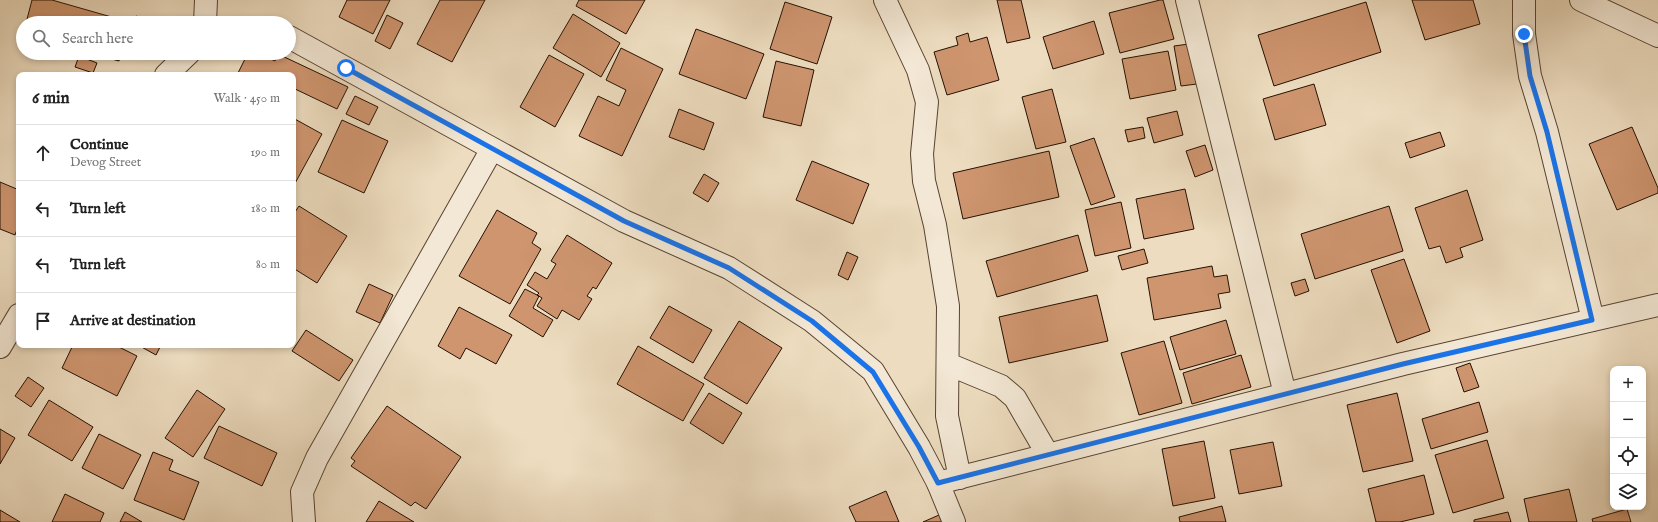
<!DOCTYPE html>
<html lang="en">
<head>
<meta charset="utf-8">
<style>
  body { margin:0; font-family:"IM FELL English",serif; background:#f6f6f6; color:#222 }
  .controls { position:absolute; right:12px; bottom:12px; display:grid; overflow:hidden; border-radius:8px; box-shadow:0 2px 6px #0003 }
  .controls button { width:36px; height:36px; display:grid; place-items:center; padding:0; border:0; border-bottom:1px solid #e0e0e0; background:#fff; color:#222; font:20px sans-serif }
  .stop { position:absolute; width:12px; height:12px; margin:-9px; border:3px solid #1a73e8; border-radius:50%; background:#fff }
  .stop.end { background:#1a73e8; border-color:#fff; box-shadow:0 1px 4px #0008 }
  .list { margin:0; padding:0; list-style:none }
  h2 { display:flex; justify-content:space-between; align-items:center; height:52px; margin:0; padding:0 16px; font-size:17px }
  h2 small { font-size:13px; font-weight:400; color:#767676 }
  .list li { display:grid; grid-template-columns:26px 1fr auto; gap:12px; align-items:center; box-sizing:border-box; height:56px; padding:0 16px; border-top:1px solid #e0e0e0 }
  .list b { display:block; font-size:15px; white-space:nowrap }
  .list p { margin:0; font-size:13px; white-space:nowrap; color:#767676 }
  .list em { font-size:13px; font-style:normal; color:#767676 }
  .icon { flex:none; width:22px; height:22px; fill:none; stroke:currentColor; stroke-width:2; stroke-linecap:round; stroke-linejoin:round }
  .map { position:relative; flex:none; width:1658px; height:522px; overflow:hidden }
  .search { position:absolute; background:#fff; box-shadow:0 2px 6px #0003; left:16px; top:16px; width:280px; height:44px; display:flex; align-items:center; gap:10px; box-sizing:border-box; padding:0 14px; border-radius:22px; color:#767676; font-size:15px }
  .panel { position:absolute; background:#fff; box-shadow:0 2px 6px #0003; left:16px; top:72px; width:280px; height:276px; border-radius:8px }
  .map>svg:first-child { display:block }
  .building { fill:#ce956f; stroke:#251002 }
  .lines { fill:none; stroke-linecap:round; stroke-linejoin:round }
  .minor-casing { stroke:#574331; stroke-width:24 }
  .tertiary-casing { stroke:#574331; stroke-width:24 }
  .minor { stroke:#f3e8d5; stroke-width:22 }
  .tertiary { stroke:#f3e8d5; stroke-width:22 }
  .route { stroke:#1a73e8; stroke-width:5 }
</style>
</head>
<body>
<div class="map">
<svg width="1658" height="522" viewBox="0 0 1658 522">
  <rect width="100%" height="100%" fill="#eddcbf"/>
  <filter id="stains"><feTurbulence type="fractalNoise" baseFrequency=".005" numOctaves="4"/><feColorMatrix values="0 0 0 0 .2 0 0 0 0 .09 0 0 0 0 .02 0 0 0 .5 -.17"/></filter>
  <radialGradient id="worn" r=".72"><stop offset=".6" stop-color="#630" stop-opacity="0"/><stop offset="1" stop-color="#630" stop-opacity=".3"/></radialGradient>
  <path class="building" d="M32 0H52L129 22 26 23Z
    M347 0H390L373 34 339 17Z
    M440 0H485L452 62 417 44Z
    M579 0H645L626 34 576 6Z
    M997 0H1021L1030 38 1007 43Z
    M1160 0H1163L1174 39 1120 53 1109 13Z
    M1412 0H1473L1480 24 1425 40Z
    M785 2 832 17 817 64 770 49Z
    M1366 2 1381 52 1274 86 1258 35Z
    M573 14 620 43 601 77 553 48Z
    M387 15 403 23 390 49 375 41Z
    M136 16 154 23H134Z
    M1094 21 1104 54 1053 69 1043 37Z
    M696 29 764 54 746 99 679 74Z
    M968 33 970 42 987 37 999 80 947 95 934 52 958 45 956 37Z
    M1189 44 1197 84 1181 86 1174 46Z
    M621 48 663 69 622 156 579 136 598 96 619 106 626 90 606 80Z
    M1168 51 1176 90 1130 99 1122 59Z
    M89 53H121L119 61Z
    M248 53H258L275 61 278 54 348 87 337 109 293 88V75H237Z
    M549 55 584 74 555 127 520 107Z
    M79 56 97 63 93 73 75 67Z
    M776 61 814 70 801 126 763 117Z
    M1314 84 1326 125 1275 140 1263 99Z
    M1052 89 1066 142 1036 149 1022 97Z
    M355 96 378 107 369 125 346 114Z
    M679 109 714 123 704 150 669 137Z
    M1177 111 1183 135 1154 143 1147 118Z
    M293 118 322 134 293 187Z
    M342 120 388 141 364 193 318 172Z
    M1143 127 1145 138 1128 142 1125 130Z
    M1632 127 1658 188V193L1617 210 1589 144Z
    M1440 132 1445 146 1410 158 1405 143Z
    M1094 138 1115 197 1091 205 1070 146Z
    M1205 145 1213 170 1195 177 1186 151Z
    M1049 151 1059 197 963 219 953 173Z
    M812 161 869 184 853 224 796 200Z
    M704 174 719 183 708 202 693 193Z
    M0 182 19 190V224L15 235 0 229Z
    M1185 189 1194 229 1144 239 1136 199Z
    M1467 190 1483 240 1460 248 1463 257 1446 263 1440 246 1429 249 1415 208Z
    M1121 202 1131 248 1095 256 1085 210Z
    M299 206 347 236 317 283 293 268V215Z
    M1389 206 1403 251 1315 279 1301 234Z
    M497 210 537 233 532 243 541 249 510 304 459 276Z
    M567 235 612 263 596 289 593 287 587 296 592 299 579 320 562 310 557 319 537 306 542 298 537 295 539 293 527 285 535 272 547 279 556 264 551 261Z
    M1078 235 1088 271 997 297 986 261Z
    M1144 249 1148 263 1122 270 1118 256Z
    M847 252 858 257 848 280 838 275Z
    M1404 259 1430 331 1397 343 1371 270Z
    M1212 266 1214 277 1227 275 1230 292 1218 294 1221 308 1154 320 1147 278Z
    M1305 279 1309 291 1295 296 1291 283Z
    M369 284 393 295 380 323 356 312Z
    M525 289 539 296 533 308 553 320 543 337 509 316Z
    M1097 295 1108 341 1009 363 999 317Z
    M669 306 712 330 693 363 650 338Z
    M459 307 512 335 496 364 466 348 460 359 438 346Z
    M1226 320 1236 354 1180 370 1170 337Z
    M739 321 782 348 747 404 704 378Z
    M306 330 353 360 339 381 292 351Z
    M1164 341 1182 403 1139 415 1121 353Z
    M73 345H115L137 356 117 396 62 368Z
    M138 345H161L156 355Z
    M638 346 704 384 683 421 617 384Z
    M1241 355 1251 387 1192 404 1183 373Z
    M1470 363 1479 387 1464 392 1456 368Z
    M28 377 44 388 31 407 15 396Z
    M197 390 225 409 193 457 165 438Z
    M709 393 742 413 723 444 690 423Z
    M1397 393 1413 461 1363 472 1347 405Z
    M49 400 93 427 72 461 28 435Z
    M1479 402 1488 432 1431 449 1422 419Z
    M387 406 461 457 426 509 415 502 411 506 351 466 355 461 351 458Z
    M219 426 277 453 262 486 204 458Z
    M0 429 15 438 0 464Z
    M99 434 141 455 123 489 82 468Z
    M1487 440 1504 498 1453 513 1435 455Z
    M1204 441 1215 498 1173 506 1162 449Z
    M1273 442 1282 486 1239 494 1230 450Z
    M153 452 173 460 169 470 199 482 184 520 134 500Z
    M1424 475 1434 514 1400 522H1376L1368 489Z
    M1569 489 1577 522H1529L1524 499Z
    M886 491 899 522H856L849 507Z
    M65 494 104 513 100 522H52Z
    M379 501 414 522H366Z
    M1222 506 1226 522H1180L1179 517Z
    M1627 509 1631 522H1593L1592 519Z
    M0 510 20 522H0Z
    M125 512 142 522H120Z
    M1508 512 1511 522H1474V520Z
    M939 515 942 522H923Z"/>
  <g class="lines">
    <g class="minor-casing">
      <path id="minor" d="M885 0 918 70 927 102 922 154 924 181 935 225 948 306 947 416 960 478
        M1187 0 1285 394
        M1524 0V34L1530 76 1547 132 1593 320
        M1581 0 1658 36
        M205 23 206 0
        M948 364 1001 386 1015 398 1048 455
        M938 483 1403 364 1658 305
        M304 522 302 492 317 458 492 149"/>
    </g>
    <g class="tertiary-casing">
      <path id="tertiary" d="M289 37 624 221 729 268 812 321 873 371 919 447 938 483 954 522
        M166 75 189 53
        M0 347 19 315"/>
    </g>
    <use href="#minor" class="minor"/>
    <use href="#tertiary" class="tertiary"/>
  </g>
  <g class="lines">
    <path class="route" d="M346 68 624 221 729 268 812 321 873 372 919 447 938 483 1403 364 1592 320 1547 132 1530 76 1524 34"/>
  </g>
  <rect width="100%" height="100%" filter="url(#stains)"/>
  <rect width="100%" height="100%" fill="url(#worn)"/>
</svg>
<div class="controls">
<button>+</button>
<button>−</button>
<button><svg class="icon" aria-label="locate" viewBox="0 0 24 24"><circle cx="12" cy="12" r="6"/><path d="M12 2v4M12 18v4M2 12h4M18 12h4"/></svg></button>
<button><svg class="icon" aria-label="layers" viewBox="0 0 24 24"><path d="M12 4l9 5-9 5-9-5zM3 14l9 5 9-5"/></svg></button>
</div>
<div class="stop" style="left:346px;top:68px"></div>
<div class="stop end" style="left:1524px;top:34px"></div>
<div class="search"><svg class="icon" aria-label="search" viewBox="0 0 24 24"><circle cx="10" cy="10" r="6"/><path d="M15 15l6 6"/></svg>Search here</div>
<section class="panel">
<h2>6 min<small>Walk · 450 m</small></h2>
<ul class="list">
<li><svg class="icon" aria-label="ahead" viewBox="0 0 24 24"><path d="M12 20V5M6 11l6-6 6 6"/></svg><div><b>Continue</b><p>Devog Street</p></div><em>190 m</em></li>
<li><svg class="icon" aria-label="left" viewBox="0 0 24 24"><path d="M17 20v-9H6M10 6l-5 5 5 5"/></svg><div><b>Turn left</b></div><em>180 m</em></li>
<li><svg class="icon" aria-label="left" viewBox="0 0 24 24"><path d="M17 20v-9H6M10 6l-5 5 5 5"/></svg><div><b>Turn left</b></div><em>80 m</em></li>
<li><svg class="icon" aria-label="arrive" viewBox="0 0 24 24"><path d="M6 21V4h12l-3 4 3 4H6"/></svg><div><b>Arrive at destination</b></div></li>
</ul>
</section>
</div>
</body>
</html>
